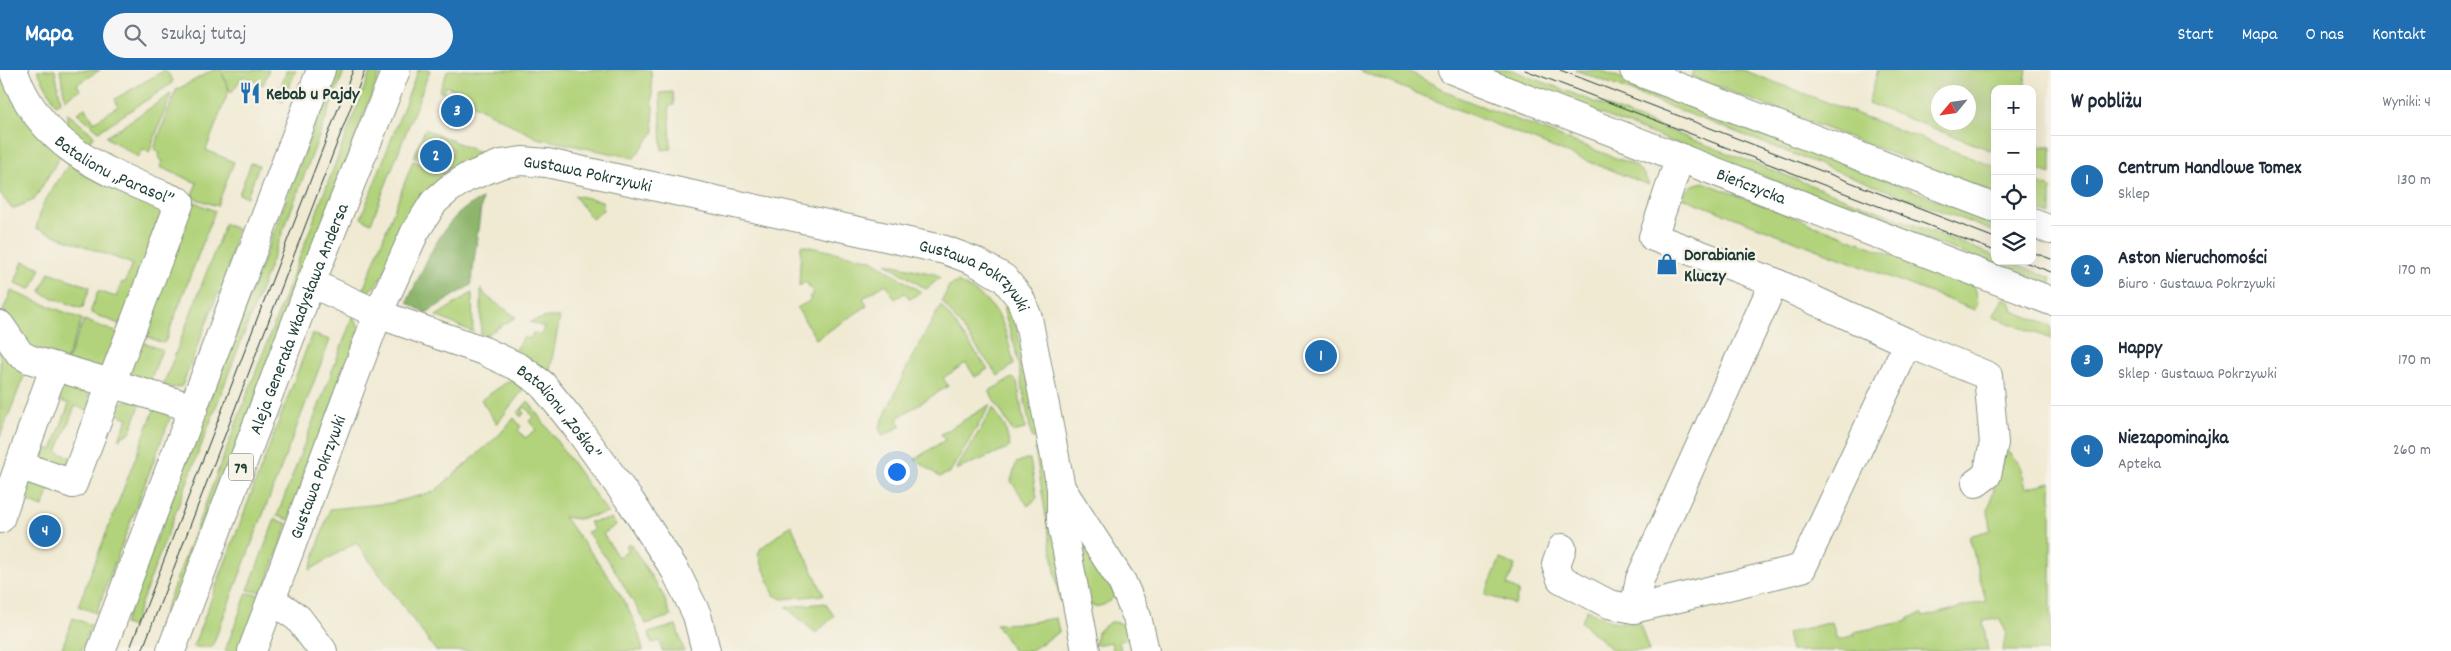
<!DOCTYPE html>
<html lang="pl">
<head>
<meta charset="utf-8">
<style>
  body { margin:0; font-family:Dekko,sans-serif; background:#f6f6f7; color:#1f2937 }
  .controls { position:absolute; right:15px; top:15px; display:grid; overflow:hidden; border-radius:10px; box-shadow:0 5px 20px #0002 }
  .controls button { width:45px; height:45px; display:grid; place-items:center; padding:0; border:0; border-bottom:1px solid #e0e1e3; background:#fff; color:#1f2937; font:25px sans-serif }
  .compass { position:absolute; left:1931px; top:15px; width:45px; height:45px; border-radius:50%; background:#fff; box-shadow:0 5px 20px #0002; rotate:241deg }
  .you { position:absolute; left:896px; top:401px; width:18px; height:18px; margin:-12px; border:4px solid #fff; border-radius:50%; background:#1a73e8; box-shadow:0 0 0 8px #1a73e833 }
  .badge { display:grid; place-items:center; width:32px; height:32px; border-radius:50%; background:#1f6fb2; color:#fff; font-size:16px; font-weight:700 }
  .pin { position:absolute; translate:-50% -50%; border:2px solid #fff; box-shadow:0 1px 5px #0006 }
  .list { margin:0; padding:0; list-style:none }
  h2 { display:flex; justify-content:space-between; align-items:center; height:65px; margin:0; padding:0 20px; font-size:21px }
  h2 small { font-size:16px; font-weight:400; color:#747a83 }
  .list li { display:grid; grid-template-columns:32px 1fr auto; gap:15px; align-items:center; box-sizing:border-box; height:90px; padding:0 20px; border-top:1px solid #e0e1e3 }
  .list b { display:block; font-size:19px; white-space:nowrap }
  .list p { margin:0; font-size:16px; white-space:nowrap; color:#747a83 }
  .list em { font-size:16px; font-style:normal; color:#747a83 }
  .icon { flex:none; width:28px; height:28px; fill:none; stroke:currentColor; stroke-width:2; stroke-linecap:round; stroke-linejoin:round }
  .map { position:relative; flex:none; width:2051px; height:581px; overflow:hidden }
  header { display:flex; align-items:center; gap:30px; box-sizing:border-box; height:70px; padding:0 25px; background:#1f6fb2; color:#fff }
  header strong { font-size:24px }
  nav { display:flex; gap:28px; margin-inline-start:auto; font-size:18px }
  .search { width:350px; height:45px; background:#f6f6f7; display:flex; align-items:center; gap:12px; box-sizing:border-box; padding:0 18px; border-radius:28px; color:#747a83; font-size:19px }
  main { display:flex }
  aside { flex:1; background:#fff }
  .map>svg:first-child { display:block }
  .green { fill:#b2d37c; stroke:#688858; fill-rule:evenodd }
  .forest { fill:#8db56c; stroke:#567950 }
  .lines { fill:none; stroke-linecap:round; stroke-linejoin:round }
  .minor-casing { stroke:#889484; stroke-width:30 }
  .major-casing { stroke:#889484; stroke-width:30 }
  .minor { stroke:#fff; stroke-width:28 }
  .major { stroke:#fff; stroke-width:28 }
  .tram { stroke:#1f3d34; stroke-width:1 }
  .labels { text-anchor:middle; stroke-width:5; stroke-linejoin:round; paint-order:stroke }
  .shield { fill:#f7f3e8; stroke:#60746a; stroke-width:1 }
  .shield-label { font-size:16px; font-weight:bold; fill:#1f3d34 }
  .poi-label { font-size:18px; font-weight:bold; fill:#1f3d34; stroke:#f7f3e8; text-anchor:start }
  .street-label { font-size:18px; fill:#1f3d34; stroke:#f7f3e8 }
</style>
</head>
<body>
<header>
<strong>Mapa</strong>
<div class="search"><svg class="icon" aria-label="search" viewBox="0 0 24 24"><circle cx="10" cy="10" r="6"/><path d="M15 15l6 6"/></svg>Szukaj tutaj</div>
<nav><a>Start</a><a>Mapa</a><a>O nas</a><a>Kontakt</a></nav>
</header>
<main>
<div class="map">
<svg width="2051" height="581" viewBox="0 0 2051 581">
  <rect width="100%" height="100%" fill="#f7f3e8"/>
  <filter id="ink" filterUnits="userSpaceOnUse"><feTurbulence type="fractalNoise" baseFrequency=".02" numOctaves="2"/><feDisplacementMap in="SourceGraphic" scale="10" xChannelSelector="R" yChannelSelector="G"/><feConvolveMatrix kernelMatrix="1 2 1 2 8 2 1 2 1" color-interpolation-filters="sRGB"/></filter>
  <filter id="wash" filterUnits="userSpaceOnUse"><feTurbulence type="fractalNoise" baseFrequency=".0096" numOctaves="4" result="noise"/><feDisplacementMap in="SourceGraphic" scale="20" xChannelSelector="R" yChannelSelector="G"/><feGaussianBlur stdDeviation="1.12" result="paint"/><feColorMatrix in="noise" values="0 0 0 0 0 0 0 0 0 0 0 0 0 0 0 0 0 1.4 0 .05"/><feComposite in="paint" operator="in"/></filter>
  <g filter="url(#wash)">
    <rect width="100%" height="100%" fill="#f0ead3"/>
    <path class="green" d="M0 0 62 83 34 130 12 139 0 123Z
      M37 0H55L61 32 56 35Z
      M60 0H100L77 14 80 20 65 29Z
      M165 0 173 10 171 14 99 61 77 43 85 38 94 52 118 36 115 29Z
      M213 0H269L263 15 243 6 231 23 222 3 229 20 206 80 234 92 217 136 191 127 197 113 160 97 163 91 158 88 160 83 154 79 176 20Z
      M287 0H296L283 32 276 29Z
      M336 0 344 1 132 557 124 554Z
      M371 0H381L163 569 155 566Z
      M418 0H430L371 153 361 148Z
      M448 0H651L654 62 634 88 537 68 472 34 474 28 446 16 443 22 439 21Z
      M1358 0H1406L1455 26 1634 95 1644 104 1649 115C1552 78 1455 38 1358 0Z
      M1486 0H1512L1995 186V191H2009L2051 208V214L1999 197Z
      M1575 0H1600L1995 152V162Z
      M1694 0H1743L1995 97V123L1692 7Z
      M1878 0H2027L2024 19H1995V82L1868 33ZM1968 22V52H1938V22Z
      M673 22 674 35 669 36 671 79 662 80 660 23Z
      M171 24 149 83 144 79 138 87 106 67Z
      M67 43 95 66 81 77 67 68Z
      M425 59 483 84 482 89 454 101 446 99 453 79 427 71 421 89 414 87Z
      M2039 77H2051V104L2032 97Z
      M72 89 156 133 162 141 127 257 91 243V240L98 221 116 227 122 212 125 213 132 194 36 158 43 134Z
      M413 91 451 105C437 116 421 127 410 142 396 162 388 219 362 223Z
      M251 93 259 95 247 127 239 124Z
      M2032 111 2051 118V145L2032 138Z
      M1703 112 1975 217 1978 232 1975 240 1681 127 1693 115Z
      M574 125 602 131 603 140 592 149Z
      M190 130 215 141 165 272 162 273 139 263Z
      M225 154 237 159 222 225 218 223 182 316 174 318 163 316Z
      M801 175 872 190 921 222 910 229 905 223 895 229 886 214 863 228 867 236 816 269 797 238 811 230 809 227 814 224 806 212 799 216Z
      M23 191 41 198 33 217 30 219 15 213Z
      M886 193 938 205 940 208 926 219Z
      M49 202 90 217 83 237 80 238 43 224 41 221Z
      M958 212C1001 235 1003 249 1014 294L998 306 942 231 949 216Z
      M481 218 486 226 516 247 483 267 481 266Z
      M11 221 82 249 66 291 37 282 21 266 3 241Z
      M472 223 473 262 436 246Z
      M2003 228 2010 231 2013 241 2051 256V269L1993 247Z
      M941 235 988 299 975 307 966 293 943 308 948 316 897 348 901 356 883 366 879 358 910 291Z
      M1012 236 1040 367 1032 368 1015 277 1003 238Z
      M353 246 360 258 290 450 277 446Z
      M547 247H560L549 305 501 275 516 280 524 267 530 269 533 263 541 265 544 257 530 252Z
      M84 250 121 264 114 290 100 300 67 291Z
      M312 264 330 270 212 577H193Z
      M137 270 162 280 149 313 133 309 127 296Z
      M0 272 24 306 0 367Z
      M513 308 525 317 497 354 481 330Z
      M1012 308 1017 311 1025 359 1013 362 989 321Z
      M70 315 84 318 92 332 91 342 75 336 57 382 73 388 64 398 39 393 35 382 36 374 52 380 69 334 54 328 59 320Z
      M128 330 141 332 130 362 119 369 128 348 113 342 116 336Z
      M528 331 608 443 577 449 564 447C594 488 633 530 643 581H436L356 472 310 500 330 439 391 433 434 422 498 366 514 348 521 357 518 360 525 368 536 360 529 351 533 347 526 337 522 339 524 343 521 347 518 343Z
      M991 334 950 402 940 407 915 389 945 370 941 364Z
      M156 335 165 340 170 348 96 543 78 536Z
      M993 338 1005 357 1010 377 956 400Z
      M1042 378 1068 526 1060 532 1035 379Z
      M2005 379 2020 394 2026 418 2051 412V581H2003L2006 561 1999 549 1983 551 1988 581H1791L1787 563 1832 552 1837 570 1855 565 1854 562 1908 551V548L1922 544 1923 547 1986 531 1969 466 1990 460 1988 440Z
      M1026 389H1030L1037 428 1028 436 1011 411 1016 393Z
      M24 411 51 416 43 437 17 427Z
      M1069 447 1115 525C1108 534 1100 539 1089 535Z
      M275 449 288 454 263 522 248 520Z
      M612 449 616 455 603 464 618 487 629 480 626 476 630 473 663 525 671 546 646 554 614 499 587 462 594 460 589 452Z
      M791 455 824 525 782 529 774 525 758 484 761 478Z
      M1500 489 1515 495 1507 515 1519 521 1515 534 1485 525Z
      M247 523 261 525 240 581H225Z
      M825 533 834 546 816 563 786 537Z
      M1587 540 1611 551 1640 554 1649 581H1614L1581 552Z
      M73 548 91 555 81 581H61Z
      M1056 548 1059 562 1030 581H1014L996 554 1025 553Z
      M1110 552C1124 552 1128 556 1135 568L1119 571 1121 581H1113L1111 572 1095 575 1097 562Z
      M676 555 684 581H662L660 571 652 573 649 563Z"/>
    <path class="forest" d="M482 129 471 215 426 243 408 233V230C426 195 442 144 482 129Z"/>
  </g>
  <g filter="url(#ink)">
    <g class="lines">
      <g class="minor-casing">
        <g id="minor">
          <path id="s1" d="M13 0C42 81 107 102 180 132L73 414 19 395"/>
          <path d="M1680 87 1653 167 1774 212 1908 273 1988 306 1994 373 1987 405 1976 413"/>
          <path id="s2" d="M311 213 378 244 484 281 520 298 542 314 575 355 631 432 675 500 697 545 706 581"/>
          <path d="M0 255 20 284 29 289 194 338"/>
          <path d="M1061 418 1122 512 1137 547 1145 581"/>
          <path d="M0 449 54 298"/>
          <path d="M1562 478 1556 495 1561 509 1609 534 1634 539 1802 498 1908 273"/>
          <path d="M272 530 298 548 323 581"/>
          <path d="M1634 539 1640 509 1774 212"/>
          <path id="s3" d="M252 581 378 244 415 162 434 132 449 119 466 108 501 94 522 91 547 93 945 180 974 191 1004 208 1020 228 1028 248 1061 418V450L1086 581"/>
        </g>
      </g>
      <g class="major-casing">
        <g id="major">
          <path id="s4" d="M1452 0 2051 231"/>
          <path d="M1634 0 1995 138"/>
          <path d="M2032 153 2051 160"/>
          <path d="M101 581 321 0"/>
          <path id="s5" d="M171 581 311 213 396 0"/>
        </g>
      </g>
      <use href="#minor" class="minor"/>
      <use href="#major" class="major"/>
      <path class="tram" d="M1525 0 1995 181
        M1560 0 1995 168
        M2032 182 2051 189
        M2022 191 2051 202
        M129 581 353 0
        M142 581 365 0"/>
    </g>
  </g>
  <defs>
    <g id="restaurant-bare" transform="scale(1.725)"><path d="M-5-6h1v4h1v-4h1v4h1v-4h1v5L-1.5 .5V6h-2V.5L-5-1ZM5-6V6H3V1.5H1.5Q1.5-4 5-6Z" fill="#1f6fb2" stroke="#f7f3e8" stroke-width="2.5" paint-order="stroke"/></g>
    <g id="shop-bare" transform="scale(1.725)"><path d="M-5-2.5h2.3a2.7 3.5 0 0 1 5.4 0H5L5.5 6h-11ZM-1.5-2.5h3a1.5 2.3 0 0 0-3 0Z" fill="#1f6fb2" stroke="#f7f3e8" stroke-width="2.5" paint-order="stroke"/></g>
  </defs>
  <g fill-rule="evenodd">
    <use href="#restaurant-bare" x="250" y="23"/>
    <use href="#shop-bare" x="1667" y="194"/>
  </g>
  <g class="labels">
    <rect class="shield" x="228.5" y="383.5" width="25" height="27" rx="4"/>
    <g class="shield-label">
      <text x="241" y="403">79</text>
    </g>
    <g class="poi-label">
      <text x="266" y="29">Kebab u Pajdy</text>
      <text x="1684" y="190">Dorabianie<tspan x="1684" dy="21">Kluczy</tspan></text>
    </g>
    <g class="street-label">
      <text dy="6" stroke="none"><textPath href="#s1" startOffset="148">Batalionu „Parasol”</textPath></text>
      <text dy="6" stroke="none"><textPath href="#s3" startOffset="651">Gustawa Pokrzywki</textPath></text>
      <text dy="6" stroke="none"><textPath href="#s4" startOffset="321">Bieńczycka</textPath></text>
      <text dy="6" stroke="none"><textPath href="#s3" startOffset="1056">Gustawa Pokrzywki</textPath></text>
      <text dy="6" stroke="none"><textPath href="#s5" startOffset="356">Aleja Generała Władysława Andersa</textPath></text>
      <text dy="6" stroke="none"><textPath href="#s2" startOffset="285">Batalionu „Zośka”</textPath></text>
      <text dy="6" stroke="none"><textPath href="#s3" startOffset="186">Gustawa Pokrzywki</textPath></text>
    </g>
  </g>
</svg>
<div class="controls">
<button>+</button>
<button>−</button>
<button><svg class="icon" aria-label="locate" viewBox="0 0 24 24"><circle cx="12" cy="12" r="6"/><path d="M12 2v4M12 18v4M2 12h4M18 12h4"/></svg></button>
<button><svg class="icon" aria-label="layers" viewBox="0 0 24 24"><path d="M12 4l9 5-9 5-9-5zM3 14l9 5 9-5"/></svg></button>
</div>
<svg class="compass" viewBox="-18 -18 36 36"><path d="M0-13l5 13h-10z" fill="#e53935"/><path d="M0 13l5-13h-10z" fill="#747a83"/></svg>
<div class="you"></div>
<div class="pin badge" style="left:1321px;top:286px">1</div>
<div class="pin badge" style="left:436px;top:86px">2</div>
<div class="pin badge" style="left:457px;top:41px">3</div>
<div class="pin badge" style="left:45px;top:461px">4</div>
</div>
<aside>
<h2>W pobliżu<small>Wyniki: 4</small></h2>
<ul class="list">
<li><span class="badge">1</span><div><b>Centrum Handlowe Tomex</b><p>Sklep</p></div><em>130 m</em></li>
<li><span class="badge">2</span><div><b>Aston Nieruchomości</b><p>Biuro · Gustawa Pokrzywki</p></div><em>170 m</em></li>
<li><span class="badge">3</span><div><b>Happy</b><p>Sklep · Gustawa Pokrzywki</p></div><em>170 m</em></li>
<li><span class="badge">4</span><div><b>Niezapominajka</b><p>Apteka</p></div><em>260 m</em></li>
</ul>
</aside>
</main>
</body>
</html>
